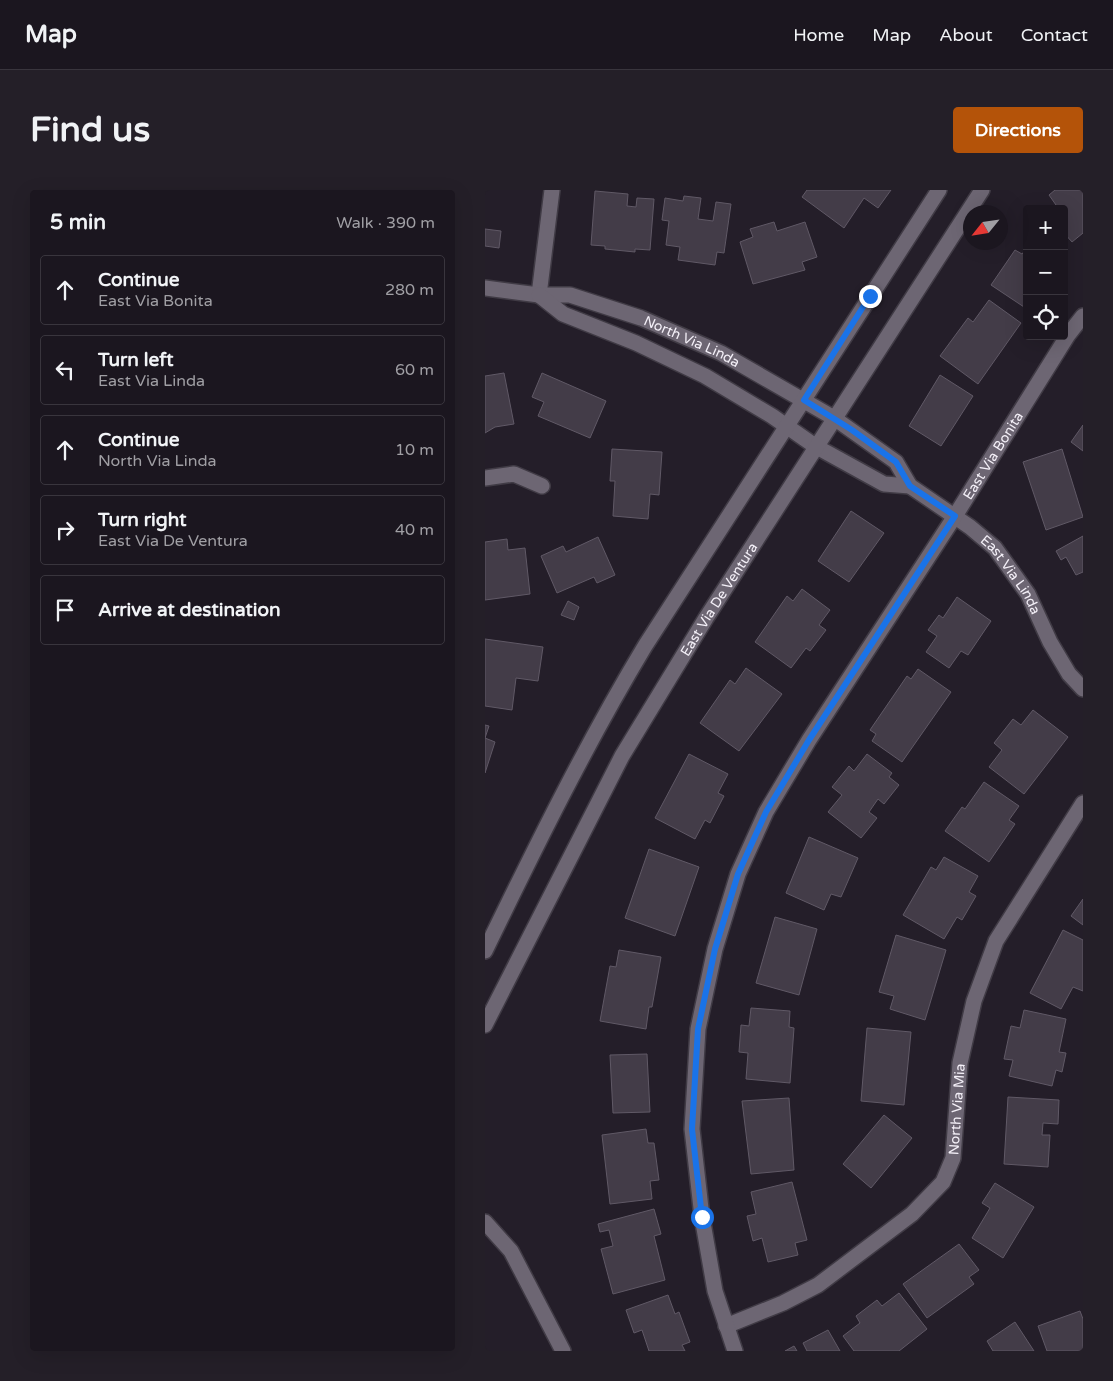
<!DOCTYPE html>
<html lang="en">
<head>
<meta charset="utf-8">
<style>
  body { margin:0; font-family:"Varela Round",sans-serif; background:#241f28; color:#f1f3f6 }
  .controls { position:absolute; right:15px; top:15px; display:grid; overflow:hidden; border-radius:5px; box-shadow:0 5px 20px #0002 }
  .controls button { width:45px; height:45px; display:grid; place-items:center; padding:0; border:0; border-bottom:1px solid #39353d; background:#1b161f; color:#f1f3f6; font:25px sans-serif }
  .compass { position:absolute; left:478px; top:15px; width:45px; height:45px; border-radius:50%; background:#1b161f; box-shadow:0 5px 20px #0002; rotate:240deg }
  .stop { position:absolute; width:15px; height:15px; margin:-11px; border:4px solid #1a73e8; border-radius:50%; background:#fff }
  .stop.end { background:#1a73e8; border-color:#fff; box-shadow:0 1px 5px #0008 }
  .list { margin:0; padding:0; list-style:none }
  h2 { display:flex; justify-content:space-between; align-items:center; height:65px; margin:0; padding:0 20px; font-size:21px }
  h2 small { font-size:16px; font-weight:400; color:#a09fa4 }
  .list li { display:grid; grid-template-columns:32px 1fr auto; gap:15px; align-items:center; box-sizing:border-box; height:70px; margin:0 10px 10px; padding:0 10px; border:1px solid #39353d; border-radius:5px }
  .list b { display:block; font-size:19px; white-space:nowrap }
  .list p { margin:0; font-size:16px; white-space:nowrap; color:#a09fa4 }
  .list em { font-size:16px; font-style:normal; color:#a09fa4 }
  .icon { flex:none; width:28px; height:28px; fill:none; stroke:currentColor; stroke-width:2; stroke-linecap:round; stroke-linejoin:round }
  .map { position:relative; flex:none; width:598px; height:1161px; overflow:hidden; border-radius:5px }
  header { display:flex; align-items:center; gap:30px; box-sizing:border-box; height:70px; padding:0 25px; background:#1b161f; border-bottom:1px solid #39353d }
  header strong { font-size:24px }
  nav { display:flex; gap:28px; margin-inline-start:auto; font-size:18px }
  .intro { display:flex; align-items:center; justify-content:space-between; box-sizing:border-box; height:120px; padding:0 30px }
  h1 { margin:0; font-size:35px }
  .button { padding:12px 22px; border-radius:5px; background:#b45309; color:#fff; font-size:18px; font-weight:700 }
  main { display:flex; gap:30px; padding:0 30px }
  aside { flex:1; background:#1b161f; border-radius:5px; box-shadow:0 5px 20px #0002 }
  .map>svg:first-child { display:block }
  .building { fill:#433c48; stroke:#605966 }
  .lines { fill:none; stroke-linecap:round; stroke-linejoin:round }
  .street-casing { stroke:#403b45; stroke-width:18 }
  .secondary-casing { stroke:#403b45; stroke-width:18 }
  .street { stroke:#6d6673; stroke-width:15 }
  .secondary { stroke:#6d6673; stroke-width:15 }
  .route { stroke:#1a73e8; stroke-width:6 }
  .labels { text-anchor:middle; stroke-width:4; stroke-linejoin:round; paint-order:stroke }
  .street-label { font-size:14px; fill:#f4f0f8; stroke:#0c090e }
</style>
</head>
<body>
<header>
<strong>Map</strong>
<nav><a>Home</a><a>Map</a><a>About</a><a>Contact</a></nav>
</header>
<div class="intro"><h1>Find us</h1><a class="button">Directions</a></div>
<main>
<aside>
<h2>5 min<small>Walk · 390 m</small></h2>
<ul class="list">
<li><svg class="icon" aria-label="ahead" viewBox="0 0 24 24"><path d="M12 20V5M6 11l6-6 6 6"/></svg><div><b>Continue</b><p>East Via Bonita</p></div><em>280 m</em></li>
<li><svg class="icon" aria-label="left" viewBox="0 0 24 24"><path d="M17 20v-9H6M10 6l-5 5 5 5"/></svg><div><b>Turn left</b><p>East Via Linda</p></div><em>60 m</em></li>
<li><svg class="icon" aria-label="ahead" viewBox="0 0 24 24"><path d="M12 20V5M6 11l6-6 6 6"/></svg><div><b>Continue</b><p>North Via Linda</p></div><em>10 m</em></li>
<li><svg class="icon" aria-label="right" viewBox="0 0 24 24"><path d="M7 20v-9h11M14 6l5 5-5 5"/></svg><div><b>Turn right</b><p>East Via De Ventura</p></div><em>40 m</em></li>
<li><svg class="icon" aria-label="arrive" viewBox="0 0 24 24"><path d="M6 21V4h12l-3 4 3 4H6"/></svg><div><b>Arrive at destination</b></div></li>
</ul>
</aside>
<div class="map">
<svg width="598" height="1161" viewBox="0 0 598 1161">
  <rect width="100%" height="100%" fill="#241e29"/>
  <path class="building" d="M322 0H406L393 18 379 8 359 38 317 7Z
    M570 0H598V43L587 52 579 43V19H566L571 15 564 5Z
    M110 1 143 4 142 16 151 17 152 8 169 9 165 60 150 59V62L120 59V56L106 55Z
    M199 6 216 8 213 29 228 31 231 12 246 14 239 63 232 62 230 75 193 70 195 57 181 55 184 31 177 30 180 8 198 11Z
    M289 32 292 41 320 32 332 67 317 72 320 80 268 94 255 52 268 47 265 39Z
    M0 39 16 41 14 58 0 56Z
    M542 58V119L506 95 530 60 537 64Z
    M504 110 536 133 493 194 455 166 483 128 488 132Z
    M19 183 29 234 10 237 0 243V186Z
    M57 183 121 211 105 248 53 226 59 212 47 207Z
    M455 185 488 206 456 256 424 236Z
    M598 235V261L586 252Z
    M127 259 177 262 174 305 165 304 163 329 128 326 130 291H125Z
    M577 259 598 327 561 340 538 272Z
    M366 321 399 343 364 392 333 371Z
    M598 346V382L591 385 581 367 576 370 571 361Z
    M113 347 130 385 112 393 109 387 72 403 56 366 78 356 81 362Z
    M22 349 23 360 40 358 45 404 0 410V352Z
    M317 399 345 420 334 435 341 440 325 461 321 458 306 478 270 452 302 406 308 411Z
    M472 407 506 431 483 465 476 461 464 478 441 462 452 446 443 440 454 425 458 428Z
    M83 411 94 417 89 430 76 425Z
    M0 449 58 457 53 491 31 488 27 520 0 516Z
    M261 478 297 504 254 561 215 533 245 490 250 494Z
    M433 479 466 502 417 572 387 551 391 544 385 540 422 486 426 489Z
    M548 520 583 547 539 604 504 577 517 560 509 553 528 529 536 535Z
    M0 535 4 536 0 548 10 552 0 583Z
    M204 564 243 584 233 603 239 606 225 633 220 630 210 649 170 628Z
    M382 564 407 583 404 587 414 595 399 614 393 609 384 622 392 628 376 648 343 622 357 605 347 597 364 576 369 581Z
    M499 592 534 616 524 630 530 634 504 672 460 641 477 617 480 619Z
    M324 647 373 668 356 707 346 704 339 720 301 703Z
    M164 659 214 677 190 746 140 728Z
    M459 667 493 686 484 702 491 706 477 730 472 727 459 749 418 725 446 677 451 680Z
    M598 709V735L586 726Z
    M290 727 332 739 314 805 271 793Z
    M578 740 598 750V801L588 797 576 819 545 803Z
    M411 745 461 760 440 830 405 819 409 806 394 802Z
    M134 760 176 767 167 817H164L161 839 115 831 125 776 131 777Z
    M266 818 305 821 304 837 309 838 305 893 261 889 263 863 254 862 256 835 264 836Z
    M539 820 581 829 574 862 581 863 577 882 571 880 567 896 524 886 528 870 519 869 526 836 535 838Z
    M382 838 426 842 419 915 376 911Z
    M162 864 165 922 128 923 125 865Z
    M523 907 574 910 573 934 558 933 557 945H565L563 977 519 974Z
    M304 908 309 980 266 984 257 911Z
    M399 925 427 948 386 998 358 974Z
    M161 939 163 953H169L174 990 165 991 167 1009 125 1014 117 945Z
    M307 992 322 1050 310 1053 313 1065 283 1072 277 1048 268 1051 262 1026 271 1024 266 1002Z
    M510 993 549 1017 518 1068 487 1048 505 1018 497 1013Z
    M169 1019 176 1044 169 1046 180 1090 128 1104 116 1059 128 1056 124 1040 115 1042 113 1034Z
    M474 1054 494 1080 484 1087 489 1094 442 1128 418 1094Z
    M414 1103 442 1139 414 1161H369L358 1146 375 1133 371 1126 392 1110 397 1116Z
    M183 1105 190 1124 194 1122 205 1152 197 1155 200 1161H164L157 1140 149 1143 141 1120Z
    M595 1121 598 1129V1161H562L553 1136Z
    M530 1132 549 1161H508L502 1151Z
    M343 1140 355 1161H322L318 1153Z
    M309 1156 312 1161H300Z"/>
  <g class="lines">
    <g class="street-casing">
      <g id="street">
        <path d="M54 105 67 0"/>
        <path id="s1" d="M349 228 411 272 425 296 485 337 510 358 543 404 565 452 584 484 598 499"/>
        <path d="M330 256 399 294 425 296"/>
        <path d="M0 288 29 284 57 296"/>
        <path d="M0 1032 26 1061 78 1161"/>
        <path id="s2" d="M241 1136 298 1113 333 1095 427 1024 458 992 468 968 475 873 489 811 511 751 598 613"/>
        <path id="s3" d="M250 1161 230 1101 217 1027 207 939 213 839 230 759 253 684 281 622 324 550 470 326 583 145 598 126"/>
      </g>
    </g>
    <g class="secondary-casing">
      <g id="secondary">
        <path id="s4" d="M0 98 54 105H85L156 128 236 163 349 228"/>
        <path d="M54 105 78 124 151 153 220 186 287 226 330 256"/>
        <path d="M0 761C50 658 101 554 160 456L454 0"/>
        <path id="s5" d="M0 835 137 566 221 428 497 0"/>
      </g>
    </g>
    <use href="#street" class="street"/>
    <use href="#secondary" class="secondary"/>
  </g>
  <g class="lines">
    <path class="route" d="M217 1027 207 939 213 839 230 759 253 684 281 622 324 550 470 326 425 296 411 272 367 240 319 210 385 106"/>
  </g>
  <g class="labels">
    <g class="street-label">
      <text dy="5" stroke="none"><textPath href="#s4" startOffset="216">North Via Linda</textPath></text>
      <text dy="5" stroke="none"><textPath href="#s3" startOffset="978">East Via Bonita</textPath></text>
      <text dy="5" stroke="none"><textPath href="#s1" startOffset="240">East Via Linda</textPath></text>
      <text dy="5" stroke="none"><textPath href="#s5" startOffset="486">East Via De Ventura</textPath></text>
      <text dy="5" stroke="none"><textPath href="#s2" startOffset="338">North Via Mia</textPath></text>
    </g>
  </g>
</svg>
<div class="controls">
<button>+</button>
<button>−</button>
<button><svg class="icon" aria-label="locate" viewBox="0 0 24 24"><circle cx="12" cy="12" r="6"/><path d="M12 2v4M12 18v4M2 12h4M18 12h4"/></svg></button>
</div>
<svg class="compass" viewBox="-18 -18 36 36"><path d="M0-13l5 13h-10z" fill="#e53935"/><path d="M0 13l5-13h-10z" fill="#a09fa4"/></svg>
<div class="stop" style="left:217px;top:1027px"></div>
<div class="stop end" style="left:385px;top:106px"></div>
</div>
</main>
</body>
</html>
